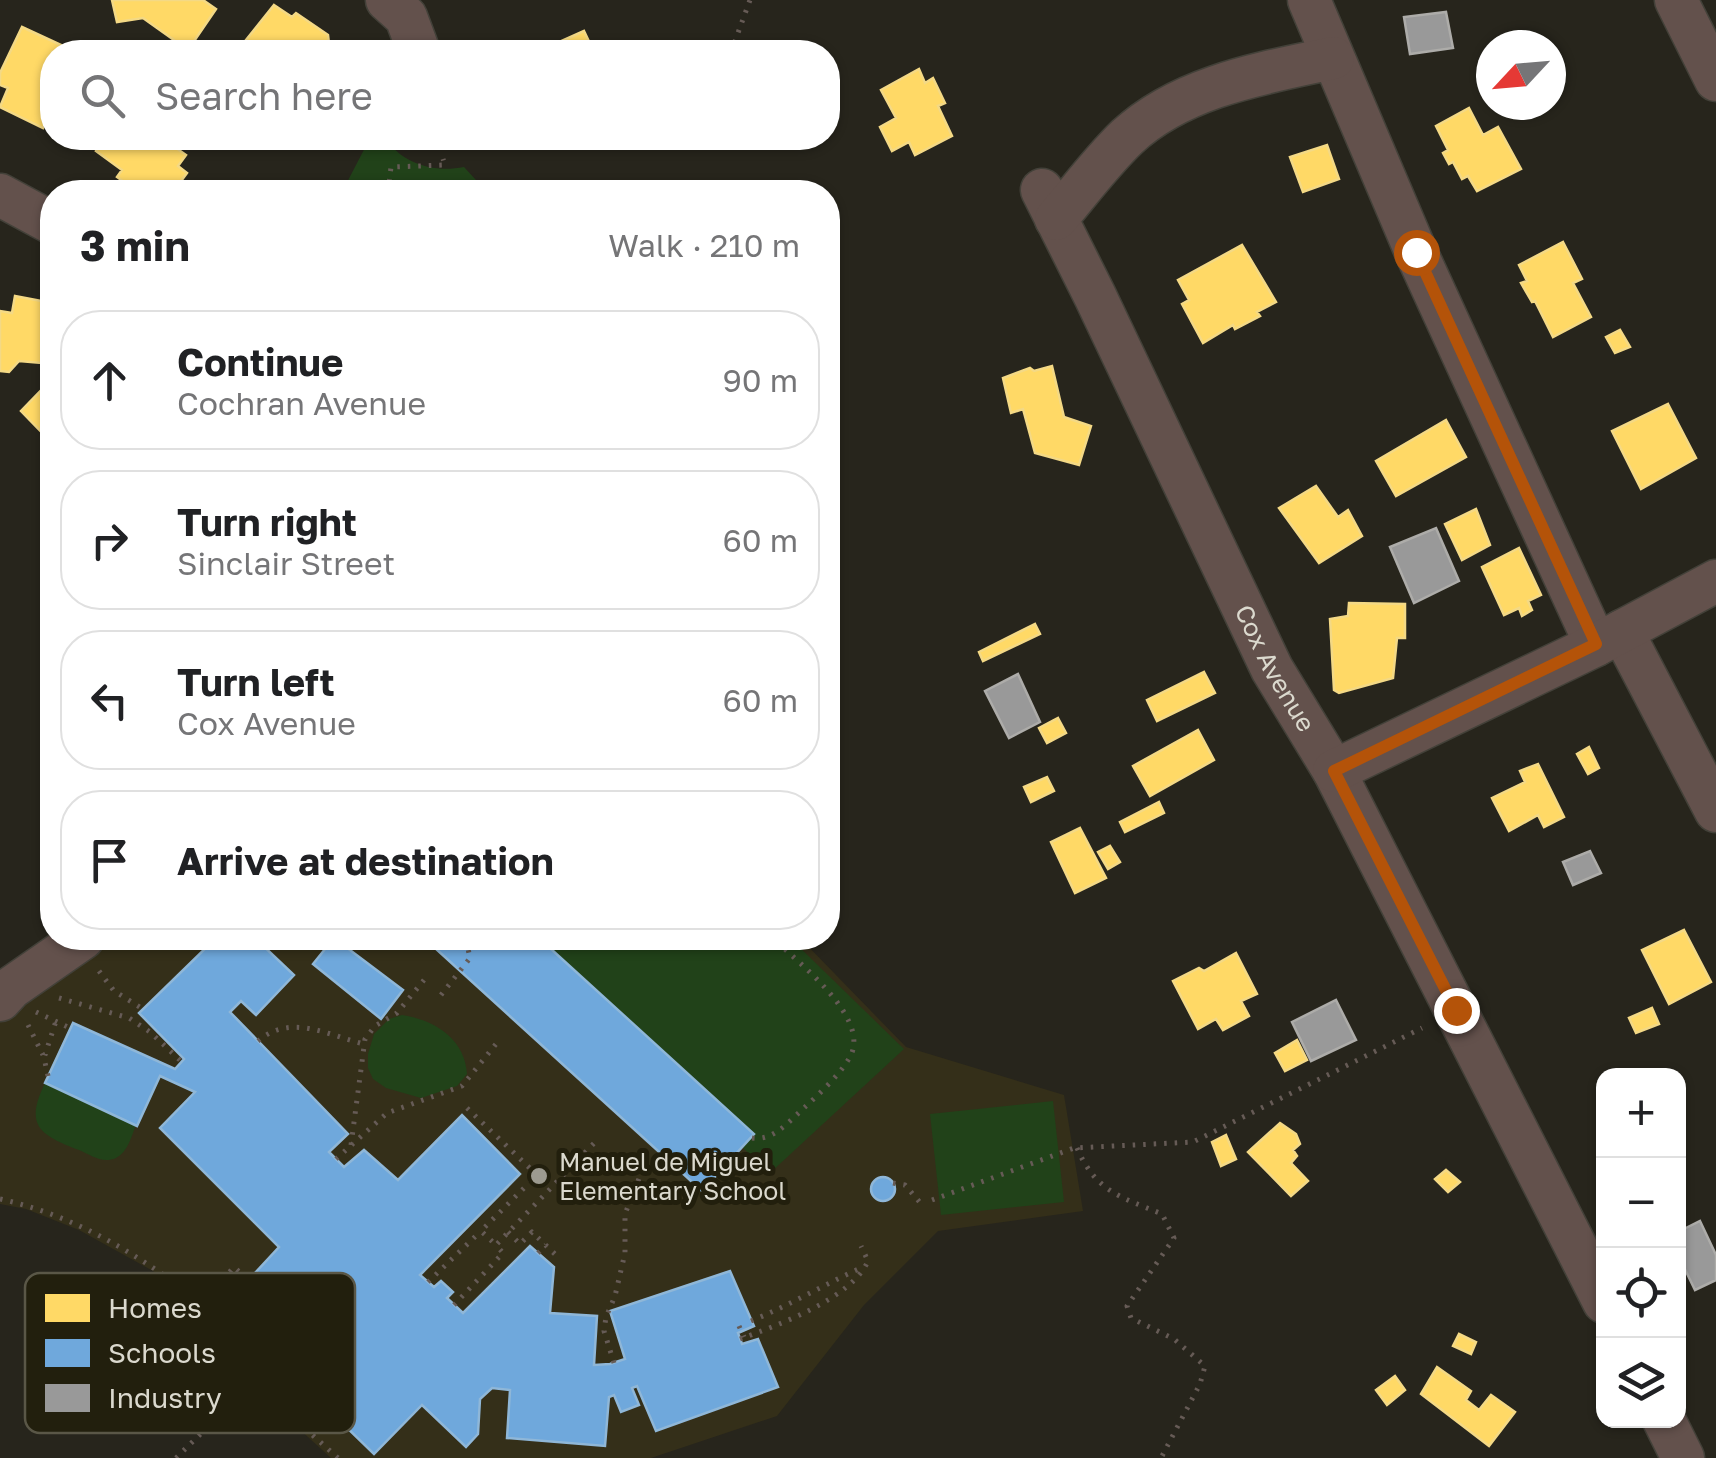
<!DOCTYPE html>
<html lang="en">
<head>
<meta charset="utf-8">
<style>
  body { margin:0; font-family:"Golos Text",sans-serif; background:#f2f2f2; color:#202124 }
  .controls { position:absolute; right:30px; bottom:30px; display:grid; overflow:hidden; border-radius:20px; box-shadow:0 2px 8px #0004 }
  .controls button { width:90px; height:90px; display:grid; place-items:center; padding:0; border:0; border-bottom:2px solid #e0e0e0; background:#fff; color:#202124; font:50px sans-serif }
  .compass { position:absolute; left:1476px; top:30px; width:90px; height:90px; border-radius:50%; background:#fff; box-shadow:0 2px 8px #0004; rotate:244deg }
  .stop { position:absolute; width:30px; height:30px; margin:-22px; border:8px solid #b45309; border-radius:50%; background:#fff }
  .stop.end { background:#b45309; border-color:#fff; box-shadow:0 2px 10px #0008 }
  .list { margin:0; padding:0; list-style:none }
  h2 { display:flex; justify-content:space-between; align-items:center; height:130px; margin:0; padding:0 40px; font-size:42px }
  h2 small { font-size:32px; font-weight:400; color:#757577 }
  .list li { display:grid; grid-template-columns:65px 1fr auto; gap:30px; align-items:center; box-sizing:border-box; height:140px; margin:0 20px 20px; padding:0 20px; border:2px solid #e0e0e0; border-radius:40px }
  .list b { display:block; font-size:38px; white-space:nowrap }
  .list p { margin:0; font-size:32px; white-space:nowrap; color:#757577 }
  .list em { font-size:32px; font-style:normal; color:#757577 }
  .icon { flex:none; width:55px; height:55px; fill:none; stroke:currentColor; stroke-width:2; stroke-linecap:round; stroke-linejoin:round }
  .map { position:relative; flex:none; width:1716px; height:1458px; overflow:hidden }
  .search { position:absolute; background:#fff; box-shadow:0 2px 8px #0004; left:40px; top:40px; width:800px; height:110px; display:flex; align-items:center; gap:25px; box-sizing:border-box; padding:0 35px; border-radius:40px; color:#757577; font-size:38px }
  .panel { position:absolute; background:#fff; box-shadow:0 2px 8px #0004; left:40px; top:180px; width:800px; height:770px; border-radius:40px }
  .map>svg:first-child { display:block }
  .built { fill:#342f19 }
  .green { fill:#214219 }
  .homes { fill:#ffd966; stroke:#f4d985; stroke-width:2.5 }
  .schools { fill:#6fa8dc; stroke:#8fb7d8; stroke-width:2.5 }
  .industry { fill:#999; stroke:#adaca9; stroke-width:2.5 }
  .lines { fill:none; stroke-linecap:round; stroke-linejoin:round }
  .minor-casing { stroke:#434139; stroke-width:45 }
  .path { stroke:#665b56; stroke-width:5; stroke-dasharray:2.5 8; stroke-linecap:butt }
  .minor { stroke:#63514c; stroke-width:42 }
  .route { stroke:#b45309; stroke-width:12 }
  .poi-dot { fill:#9c9a90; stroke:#221f0d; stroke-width:4 }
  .labels { text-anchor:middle; stroke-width:10; stroke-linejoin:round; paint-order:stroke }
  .street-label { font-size:25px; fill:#dbd9ce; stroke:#221f0d }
  .poi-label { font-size:25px; fill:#dbd9ce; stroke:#221f0d; text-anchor:start }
  .key { fill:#221f0d; stroke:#5a5747; stroke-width:2.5 }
  .key-label { font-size:28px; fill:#dbd9ce }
</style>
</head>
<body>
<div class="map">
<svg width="1716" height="1458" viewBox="0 0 1716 1458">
  <rect width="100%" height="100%" fill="#27251c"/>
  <path class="built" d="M106 938H800L906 1047 1064 1095 1083 1211 938 1231 864 1305 777 1416 651 1458H331L215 1352 227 1328 153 1271 79 1230 26 1209 0 1204V1020L68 961Z"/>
  <path class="green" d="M370 138H384C404 164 433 173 464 167L487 192H342Z
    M517 938H790L904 1049 770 1173Z
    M402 1015C435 1020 465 1039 467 1074L457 1086 421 1098 386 1088 373 1079 368 1068V1054L374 1034 389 1019Z
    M45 1083 136 1125C131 1137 128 1152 116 1158 102 1164 91 1155 79 1150 40 1135 24 1126 45 1083Z
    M1053 1101 1064 1202 941 1215 930 1114Z"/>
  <path class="homes" d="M112 0H203L216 9 188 50 143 18 117 22Z
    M274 5 292 17 296 13 328 35 330 52H252L242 45Z
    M22 27 76 52H52V108L43 128 0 107 8 88 0 85V73Z
    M584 31 594 52H537Z
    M919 69 925 83 933 78 945 103 938 106 952 136 915 155 909 142 892 151 880 127 896 118 881 90Z
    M1469 108 1483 135 1498 127 1521 169 1477 191 1468 176 1462 179 1453 162 1449 164 1443 153 1448 150 1436 126Z
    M106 138H162L186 155 178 166 187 173 173 192H138L117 177 122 170 96 151Z
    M1327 145 1339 179 1303 192 1290 157Z
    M1563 242 1582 279 1573 283 1591 317 1553 337 1535 301 1532 302 1521 283 1527 281 1519 265Z
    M1242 245 1276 302 1257 312 1260 316 1235 329 1233 325 1203 343 1182 304 1189 300 1178 280Z
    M15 296 52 303 41 363 19 361 9 372 0 371V311L12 313Z
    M1620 330 1630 347 1615 353 1606 337Z
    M1052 366 1064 417 1091 426 1079 465 1035 453 1023 409 1011 413 1003 378 1030 368 1034 371Z
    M52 379V443L21 411Z
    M1668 404 1696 458 1641 489 1612 431Z
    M1446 420 1466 457 1396 496 1376 461Z
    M1316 486 1338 517 1348 510 1362 536 1319 563 1279 508Z
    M1476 509 1490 545 1462 560 1445 524Z
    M1519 548 1541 595 1528 601 1532 610 1522 616 1519 608 1504 615 1482 567Z
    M1349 603 1405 604V638H1397L1393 678 1339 693 1334 690 1330 619 1348 616Z
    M1035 624 1040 634 983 661 979 652Z
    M1204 672 1215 693 1157 721 1147 700Z
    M1058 718 1066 733 1047 743 1039 728Z
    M1198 730 1214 760 1150 796 1133 766Z
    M1589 747 1599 768 1588 774 1577 754Z
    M1538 764 1564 817 1544 827 1538 815 1509 831 1492 798 1525 782 1520 771Z
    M1047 777 1054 791 1031 802 1024 787Z
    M1159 802 1164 813 1125 832 1120 822Z
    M1080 828 1106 878 1075 893 1051 842Z
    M1110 846 1120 862 1108 869 1098 852Z
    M1684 930 1711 982 1669 1004 1642 950Z
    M1236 953 1257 994 1241 1001 1249 1016 1223 1030 1216 1019 1198 1029 1173 981 1199 968 1204 971Z
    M1652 1008 1659 1024 1636 1033 1629 1018Z
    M1297 1040 1307 1060 1285 1071 1275 1053Z
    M1280 1123 1296 1134 1300 1144 1293 1150 1297 1156 1291 1163 1308 1181 1291 1196 1248 1152Z
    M1226 1135 1236 1159 1221 1166 1212 1142Z
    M1446 1170 1460 1182 1448 1192 1435 1179Z
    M1459 1334 1476 1342 1471 1354 1453 1346Z
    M1437 1367 1471 1391 1466 1400 1479 1410 1491 1395 1515 1412 1489 1446 1421 1394Z
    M1395 1376 1405 1390 1387 1405 1376 1390Z"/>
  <path class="schools" d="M216 938H255L294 975 256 1015 241 1001 230 1012 348 1134 329 1152 344 1167 364 1150 398 1180 462 1115 520 1174 420 1275 434 1287 441 1281 453 1292 447 1298 463 1313 530 1246 554 1267 550 1313 597 1316 594 1365 610 1364 625 1359 610 1311 730 1271 754 1326 738 1333 742 1344 758 1339 778 1387 656 1431 637 1386 632 1388 639 1405 621 1412 614 1395 609 1397 605 1446 507 1438 510 1390 492 1388 480 1399 478 1434 466 1447 422 1405 374 1454 343 1424 350 1415 323 1388 330 1378 302 1352 325 1327 307 1310 300 1317 255 1273 279 1247 160 1128 195 1092 160 1076 137 1126 45 1083 73 1023 175 1069 184 1059 139 1013Z
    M334 938 403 990 381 1019 313 964Z
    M424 938H539L754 1134 702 1191Z
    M871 1189a12 12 0 1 1 24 0a12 12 0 1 1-24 0Z"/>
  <path class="industry" d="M1446 12 1453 48 1410 54 1404 17Z
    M1436 528 1459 581 1414 603 1390 547Z
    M1018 674 1040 722 1009 738 985 691Z
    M1590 851 1601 873 1573 885 1563 862Z
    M1336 1000 1356 1040 1311 1061 1292 1022Z
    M1700 1221 1716 1255V1280L1695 1290 1678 1255V1232Z"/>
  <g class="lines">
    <g class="minor-casing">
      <g id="minor">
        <path d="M387 0 406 17 419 52"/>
        <path d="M1309 0 1416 252 1596 645"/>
        <path d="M1676 0 1716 80"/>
        <path id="s1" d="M1042 190 1095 296 1272 669 1334 771 1604 1302"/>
        <path d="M0 195 52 223"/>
        <path d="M1056 219C1079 192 1101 162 1127 137 1182 86 1263 73 1333 58"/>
        <path d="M1622 631 1716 811"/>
        <path d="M1334 771 1596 645 1716 581"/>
        <path d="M0 1000 11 988 83 938"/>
        <path d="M1664 1420 1683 1458"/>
      </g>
    </g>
    <path class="path" d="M731 52 750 0
      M388 192 391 167 445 165 443 159
      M99 971 114 991 143 1009
      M441 995 470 958 467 944 459 938
      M59 998 129 1018 150 1032 182 1062
      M36 1012 70 1028
      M28 1025 43 1055
      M258 1041C291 1013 327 1035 364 1044
      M48 1076 44 1058 56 1021
      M467 1108 537 1175 481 1231 496 1245
      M752 1138C774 1141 788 1122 804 1108 819 1094 841 1074 851 1055 869 1016 798 963 773 938
      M351 1145 365 1039 375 1026 397 1013 424 980
      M1077 1148C1096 1192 1121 1197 1162 1214L1174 1238 1127 1306 1131 1318 1174 1339 1205 1366 1200 1384 1161 1458
      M336 1159 387 1113 462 1086 496 1044
      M893 1183 905 1185 923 1206
      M0 1199C91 1219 162 1271 233 1327L221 1353 338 1458
      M932 1200 1074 1148 1193 1142 1422 1028
      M508 1232 520 1244 532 1232 559 1258
      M538 1253 546 1245
      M428 1282 481 1231
      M454 1305 503 1253 496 1245 599 1138
      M751 1321C790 1305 825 1284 863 1267
      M739 1326 744 1337
      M740 1339C778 1325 851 1299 868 1261L861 1246
      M225 1345 294 1410 305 1399C269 1366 256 1315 226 1276L234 1267 304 1333 317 1319
      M614 1363 604 1331 606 1317 615 1296 625 1253V1214L640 1176
      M251 1368 293 1322
      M176 1458 223 1412"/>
    <use href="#minor" class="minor"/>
  </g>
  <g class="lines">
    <path class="route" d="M1416 252 1596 644 1334 771 1456 1010"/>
  </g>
  <circle class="poi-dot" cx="539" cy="1176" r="10"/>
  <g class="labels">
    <g class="street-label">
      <text dy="9" stroke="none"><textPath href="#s1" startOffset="532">Cox Avenue</textPath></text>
    </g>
    <g class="poi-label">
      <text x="559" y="1171">Manuel de Miguel<tspan x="559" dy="29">Elementary School</tspan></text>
    </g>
  </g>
  <rect x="25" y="1273" width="330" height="160" rx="15" class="key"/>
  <rect x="45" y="1294" width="45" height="28" fill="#ffd966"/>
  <rect x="45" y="1339" width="45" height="28" fill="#6fa8dc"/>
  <rect x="45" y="1384" width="45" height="28" fill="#999"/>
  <g class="key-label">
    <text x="108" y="1318">Homes</text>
    <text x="108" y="1363">Schools</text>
    <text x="108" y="1408">Industry</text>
  </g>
</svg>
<div class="controls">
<button>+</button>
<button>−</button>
<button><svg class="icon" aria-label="locate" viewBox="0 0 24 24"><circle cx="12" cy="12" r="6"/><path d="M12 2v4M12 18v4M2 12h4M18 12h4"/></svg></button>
<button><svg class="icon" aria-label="layers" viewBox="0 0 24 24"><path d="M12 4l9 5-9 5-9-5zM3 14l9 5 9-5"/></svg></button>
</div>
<svg class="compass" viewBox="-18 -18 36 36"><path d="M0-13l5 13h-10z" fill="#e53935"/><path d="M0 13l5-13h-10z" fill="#757577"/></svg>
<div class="stop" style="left:1416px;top:252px"></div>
<div class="stop end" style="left:1456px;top:1010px"></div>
<div class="search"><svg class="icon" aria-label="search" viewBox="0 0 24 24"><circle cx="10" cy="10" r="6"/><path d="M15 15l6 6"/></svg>Search here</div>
<section class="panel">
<h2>3 min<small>Walk · 210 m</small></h2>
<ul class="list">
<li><svg class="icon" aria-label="ahead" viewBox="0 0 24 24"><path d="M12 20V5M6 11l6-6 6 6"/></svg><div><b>Continue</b><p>Cochran Avenue</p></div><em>90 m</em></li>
<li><svg class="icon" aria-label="right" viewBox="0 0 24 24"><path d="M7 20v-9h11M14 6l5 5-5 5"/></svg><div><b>Turn right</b><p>Sinclair Street</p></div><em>60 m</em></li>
<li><svg class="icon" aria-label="left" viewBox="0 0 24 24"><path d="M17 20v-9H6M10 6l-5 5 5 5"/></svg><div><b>Turn left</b><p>Cox Avenue</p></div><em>60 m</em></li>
<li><svg class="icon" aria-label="arrive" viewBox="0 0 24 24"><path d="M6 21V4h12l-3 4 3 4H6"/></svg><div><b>Arrive at destination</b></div></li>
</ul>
</section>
</div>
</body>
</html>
